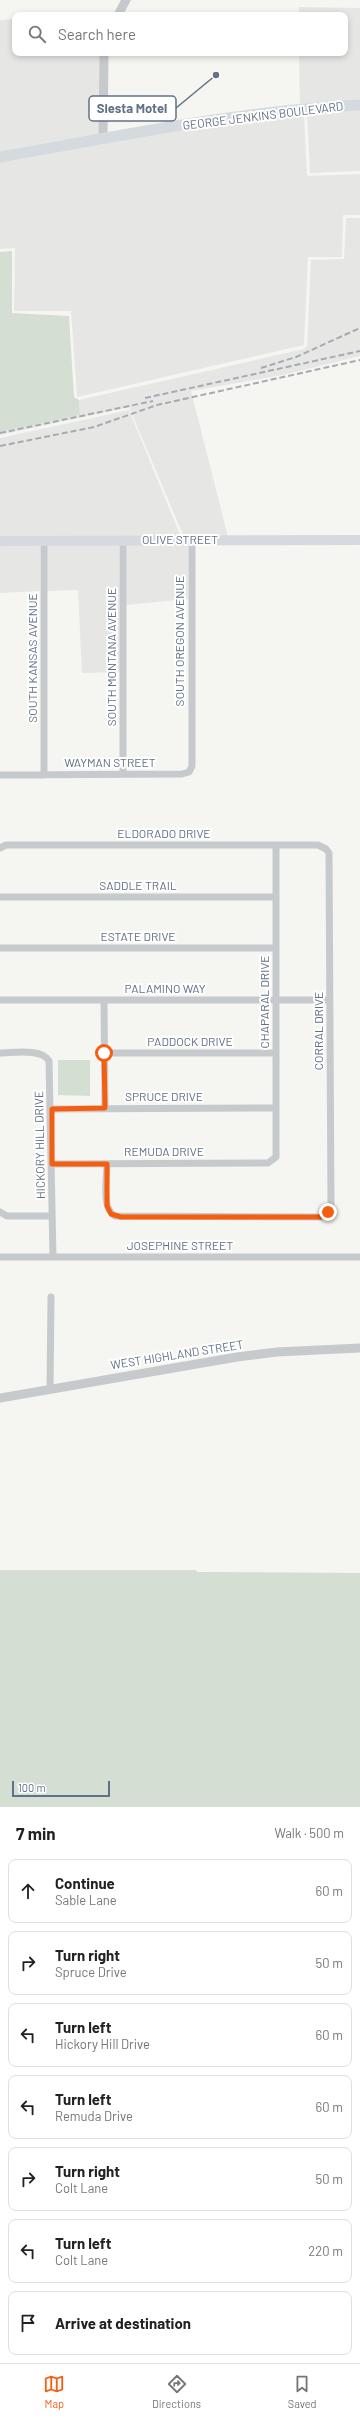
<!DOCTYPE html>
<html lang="en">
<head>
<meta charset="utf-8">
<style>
  body { margin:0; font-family:Barlow,sans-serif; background:#f6f6f6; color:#222 }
  .scale { position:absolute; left:12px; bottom:10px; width:98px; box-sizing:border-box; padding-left:4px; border:2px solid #617286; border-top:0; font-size:11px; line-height:14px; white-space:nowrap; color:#617286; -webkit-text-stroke:3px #fff; paint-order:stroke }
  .stop { position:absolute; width:12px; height:12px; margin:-9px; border:3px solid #f55d11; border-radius:50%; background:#fff }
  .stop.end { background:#f55d11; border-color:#fff; box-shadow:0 1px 4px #0008 }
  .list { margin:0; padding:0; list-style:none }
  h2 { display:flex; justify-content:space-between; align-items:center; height:52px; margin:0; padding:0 16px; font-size:17px }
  h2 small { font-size:13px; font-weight:400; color:#767676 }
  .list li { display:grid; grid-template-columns:26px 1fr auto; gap:12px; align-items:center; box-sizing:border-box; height:64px; margin:0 8px 8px; padding:0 8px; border:1px solid #e0e0e0; border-radius:8px }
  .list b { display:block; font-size:15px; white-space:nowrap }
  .list p { margin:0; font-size:13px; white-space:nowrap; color:#767676 }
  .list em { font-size:13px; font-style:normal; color:#767676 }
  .icon { flex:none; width:22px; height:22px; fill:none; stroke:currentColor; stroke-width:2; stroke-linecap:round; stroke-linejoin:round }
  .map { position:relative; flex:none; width:360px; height:1807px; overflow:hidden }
  .search { position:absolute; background:#fff; box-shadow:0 2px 6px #0003; left:12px; right:12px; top:12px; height:44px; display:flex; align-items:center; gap:10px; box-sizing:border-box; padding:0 14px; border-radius:8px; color:#767676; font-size:15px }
  .sheet { height:556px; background:#fff }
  nav { display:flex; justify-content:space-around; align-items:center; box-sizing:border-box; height:56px; border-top:1px solid #e0e0e0; background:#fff; font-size:11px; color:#767676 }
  nav a { display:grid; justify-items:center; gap:2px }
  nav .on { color:#f55d11 }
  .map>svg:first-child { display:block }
  .built { fill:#e6e7e5 }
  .green { fill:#d5ded2 }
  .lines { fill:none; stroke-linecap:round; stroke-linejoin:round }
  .minor { stroke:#c7cacd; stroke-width:7 }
  .tertiary { stroke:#c7cacd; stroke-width:9 }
  .secondary { stroke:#d5dadf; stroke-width:10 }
  .primary { stroke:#d5dadf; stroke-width:11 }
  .rail { stroke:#a6abb2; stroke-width:2; stroke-dasharray:6 3; stroke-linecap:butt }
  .route { stroke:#f55d11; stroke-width:5 }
  .labels { text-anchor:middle; stroke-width:4; stroke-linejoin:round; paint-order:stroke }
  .street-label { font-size:12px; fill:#617286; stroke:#fff }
  .leader { fill:none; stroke:#617286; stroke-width:1.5 }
  .callout-dot { fill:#617286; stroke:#fff; stroke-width:1.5 }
  .callout { fill:#fff; stroke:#617286; stroke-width:1.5 }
  .callout-label { font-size:13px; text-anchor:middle; font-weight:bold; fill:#617286 }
</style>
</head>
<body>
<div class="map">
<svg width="360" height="1807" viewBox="0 0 360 1807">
  <rect width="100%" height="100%" fill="#f5f6f1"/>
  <path class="built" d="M299 7 360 8V101L300 106 299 53H345V15H299Z
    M15 19V53H101L100 135 0 153V20Z
    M360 108V171L310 173 307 112Z
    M304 114 307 176 360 174V215H343L342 257H308L304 345 77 397 71 311H14L15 248 0 249V162L156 134Z
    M346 218H360V356L283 375 191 391 228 537H184L129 407 0 435V432L80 415 79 400 304 349 307 346 311 260 344 259Z
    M129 410 181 537 0 536V438Z
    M0 544 40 545V591L0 593Z
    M119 544 120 672 82 673 78 590 47 591V545Z
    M126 544 188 545V599L126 605Z"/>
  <path class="green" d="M12 251V313L69 316 74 397 79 400 80 415 0 432V252Z
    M58 1060H90V1096L58 1095Z
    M0 1570H196L197 1572 360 1573V1807H0Z"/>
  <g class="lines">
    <path class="minor" d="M123 540V774
      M44 541V775
      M0 775 182 774 189 772 192 766V541
      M0 848 6 845H318L326 849 329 853 331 1207 327 1214 321 1217 115 1216C101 1209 107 1178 107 1164
      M0 897H275
      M0 948H276
      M0 1000H330
      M104 1000 105 1108
      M0 1053C13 1053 42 1048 49 1061L53 1257
      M104 1053H276
      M52 1109 276 1108
      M52 1164 268 1163 276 1157V845
      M0 1212 7 1216H52
      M0 1257H360
      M50 1390 51 1297"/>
    <path class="tertiary" d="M118 15 126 0
      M103 139 104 53
      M0 1398 237 1357 277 1352 360 1348"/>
    <path class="secondary" d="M0 541 360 540"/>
    <path class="primary" d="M0 157C119 136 239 111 360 105"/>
    <path class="rail" d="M261 368 296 357 360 328
      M145 398 360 351
      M0 433 153 401
      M0 446 94 427 157 405 360 360"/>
  </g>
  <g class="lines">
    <path class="route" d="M104 1053 105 1108 52 1109V1164H107V1206L111 1214 121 1217H321L328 1212"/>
  </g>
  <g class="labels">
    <g class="street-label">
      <text transform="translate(263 116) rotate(-7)" y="4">GEORGE JENKINS BOULEVARD</text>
      <text x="180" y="544">OLIVE STREET</text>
      <text transform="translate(180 641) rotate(-90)" y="4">SOUTH OREGON AVENUE</text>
      <text transform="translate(112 657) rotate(-90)" y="4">SOUTH MONTANA AVENUE</text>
      <text transform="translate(33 658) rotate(-90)" y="4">SOUTH KANSAS AVENUE</text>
      <text x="110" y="767">WAYMAN STREET</text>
      <text x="164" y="838">ELDORADO DRIVE</text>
      <text x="138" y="890">SADDLE TRAIL</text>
      <text x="138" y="941">ESTATE DRIVE</text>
      <text x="165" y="993">PALAMINO WAY</text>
      <text transform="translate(265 1002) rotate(-90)" y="4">CHAPARAL DRIVE</text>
      <text transform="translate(319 1031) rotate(-90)" y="4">CORRAL DRIVE</text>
      <text x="190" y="1046">PADDOCK DRIVE</text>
      <text x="164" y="1101">SPRUCE DRIVE</text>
      <text transform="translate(40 1145) rotate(-91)" y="4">HICKORY HILL DRIVE</text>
      <text x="164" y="1156">REMUDA DRIVE</text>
      <text x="180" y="1250">JOSEPHINE STREET</text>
      <text transform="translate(177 1355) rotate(-9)" y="4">WEST HIGHLAND STREET</text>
    </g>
  </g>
  <path class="leader" d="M216 75L176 108"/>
  <circle class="callout-dot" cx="216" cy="75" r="4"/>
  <rect class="callout" x="89" y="96" width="87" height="25" rx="4"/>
  <g class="callout-label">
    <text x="132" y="113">Siesta Motel</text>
  </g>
</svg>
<div class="scale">100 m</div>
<div class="stop" style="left:104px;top:1053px"></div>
<div class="stop end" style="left:328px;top:1212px"></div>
<div class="search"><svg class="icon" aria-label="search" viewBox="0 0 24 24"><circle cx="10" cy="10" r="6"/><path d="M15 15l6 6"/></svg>Search here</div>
</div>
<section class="sheet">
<h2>7 min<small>Walk · 500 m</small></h2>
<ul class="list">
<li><svg class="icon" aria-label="ahead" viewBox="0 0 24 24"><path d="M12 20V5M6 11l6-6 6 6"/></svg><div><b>Continue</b><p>Sable Lane</p></div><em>60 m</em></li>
<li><svg class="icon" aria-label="right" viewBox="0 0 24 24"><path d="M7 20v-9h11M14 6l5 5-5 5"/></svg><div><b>Turn right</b><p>Spruce Drive</p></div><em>50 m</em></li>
<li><svg class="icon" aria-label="left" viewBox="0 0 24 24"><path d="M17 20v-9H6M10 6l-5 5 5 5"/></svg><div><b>Turn left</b><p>Hickory Hill Drive</p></div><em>60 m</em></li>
<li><svg class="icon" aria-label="left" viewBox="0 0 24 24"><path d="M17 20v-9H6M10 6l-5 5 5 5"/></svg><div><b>Turn left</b><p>Remuda Drive</p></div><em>60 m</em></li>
<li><svg class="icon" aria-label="right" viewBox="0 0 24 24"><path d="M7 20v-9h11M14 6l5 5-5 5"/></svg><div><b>Turn right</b><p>Colt Lane</p></div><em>50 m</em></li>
<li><svg class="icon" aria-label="left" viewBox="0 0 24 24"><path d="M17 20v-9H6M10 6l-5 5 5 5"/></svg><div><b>Turn left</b><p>Colt Lane</p></div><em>220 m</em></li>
<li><svg class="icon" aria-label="arrive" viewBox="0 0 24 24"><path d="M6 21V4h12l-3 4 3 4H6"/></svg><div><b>Arrive at destination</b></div></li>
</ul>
</section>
<nav>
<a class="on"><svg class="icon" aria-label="map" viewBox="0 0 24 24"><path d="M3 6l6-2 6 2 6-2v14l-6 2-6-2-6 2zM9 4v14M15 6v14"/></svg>Map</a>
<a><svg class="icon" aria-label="directions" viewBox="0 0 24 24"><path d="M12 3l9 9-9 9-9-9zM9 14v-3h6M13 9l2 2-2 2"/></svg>Directions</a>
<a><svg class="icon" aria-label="saved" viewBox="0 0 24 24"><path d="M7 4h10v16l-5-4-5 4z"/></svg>Saved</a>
</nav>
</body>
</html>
